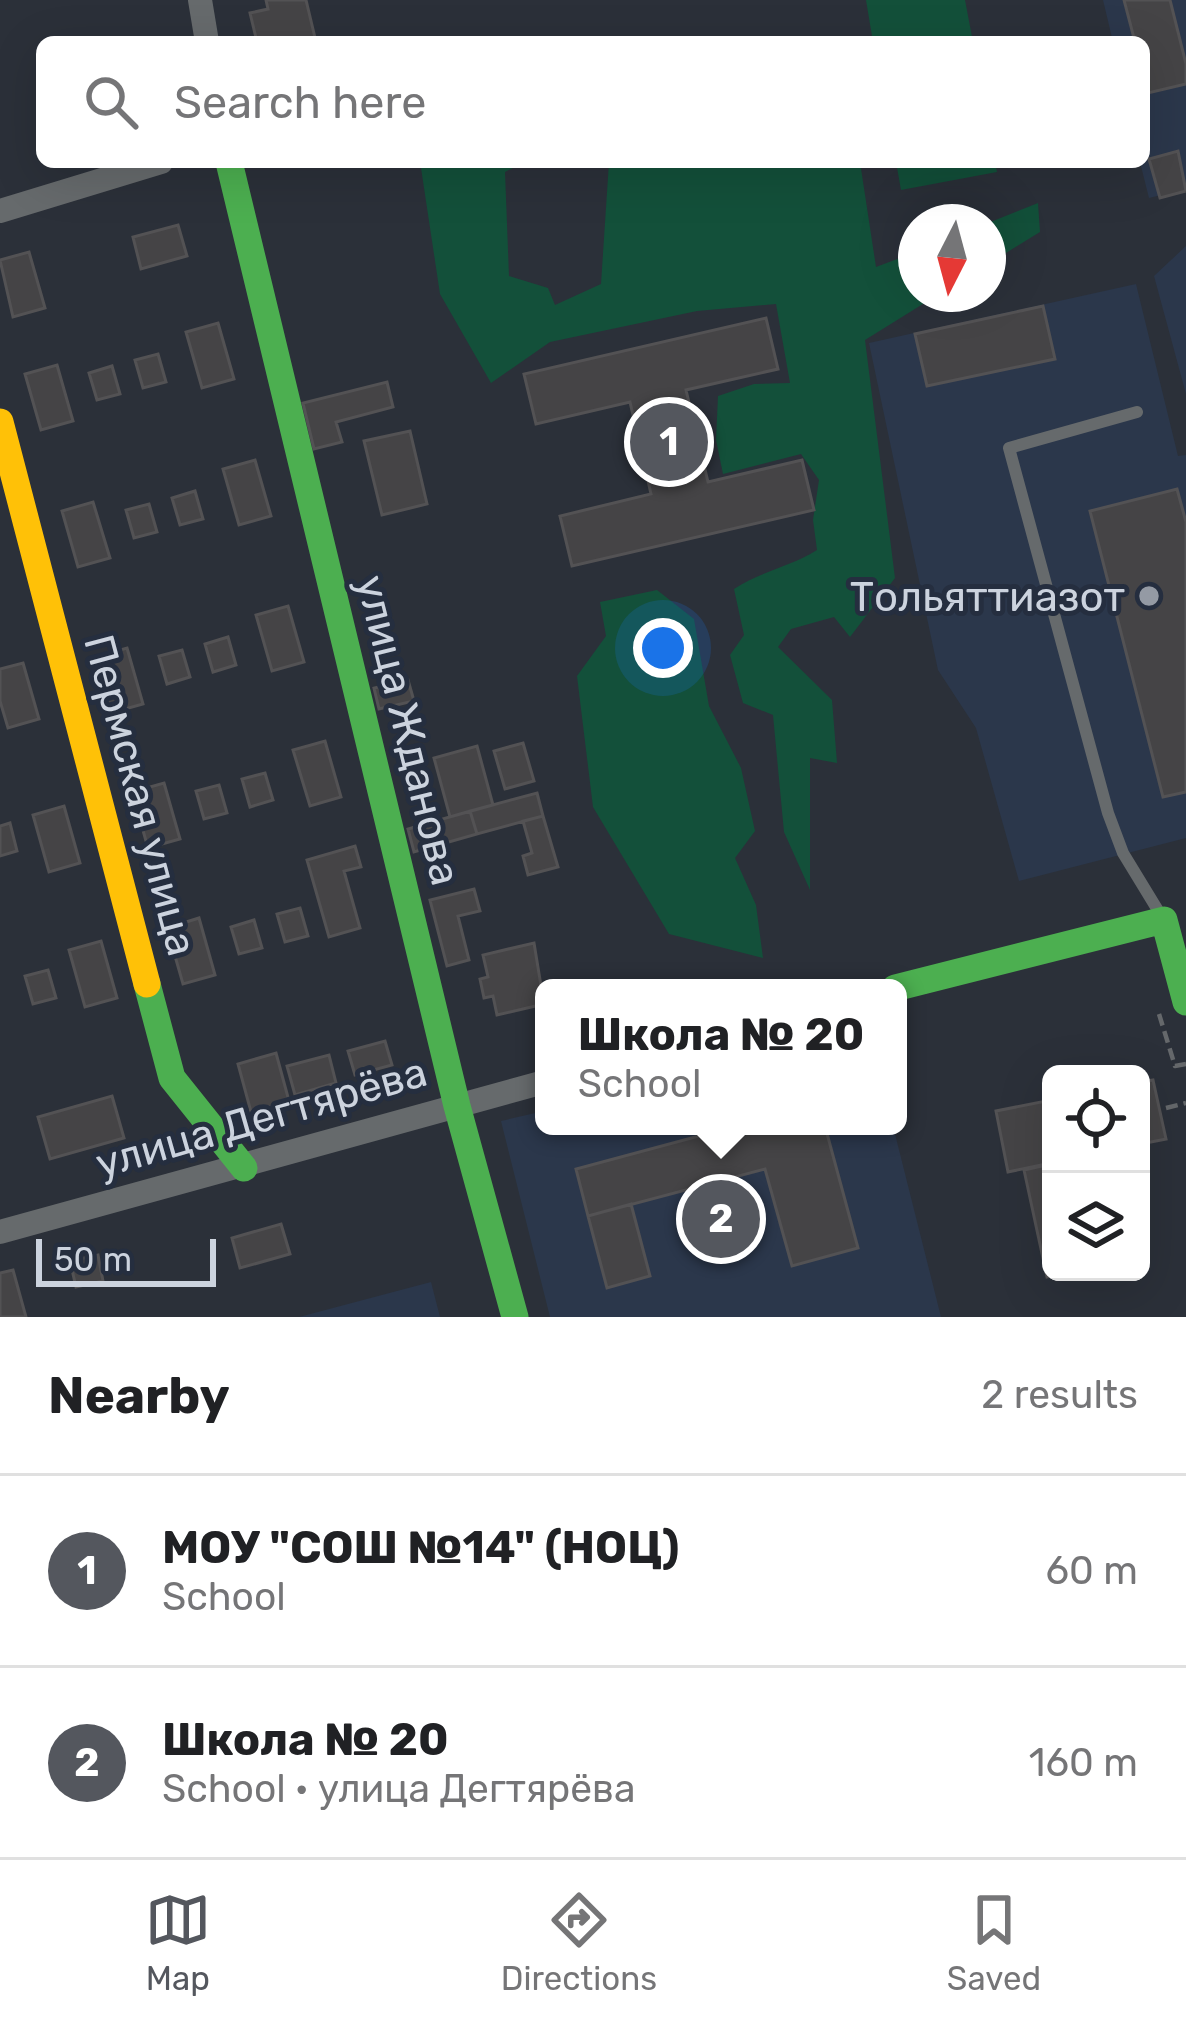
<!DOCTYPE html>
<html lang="en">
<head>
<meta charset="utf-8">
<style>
  body { margin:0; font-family:Rubik,sans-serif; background:#f2f2f2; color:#202124 }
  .controls { position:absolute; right:36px; bottom:36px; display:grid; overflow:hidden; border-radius:18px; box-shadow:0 12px 48px #0002 }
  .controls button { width:108px; height:108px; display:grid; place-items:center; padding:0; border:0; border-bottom:3px solid #e0e0e0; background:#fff; color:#202124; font:60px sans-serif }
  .compass { position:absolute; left:898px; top:204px; width:108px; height:108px; border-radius:50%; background:#fff; box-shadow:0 12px 48px #0002; rotate:186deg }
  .scale { position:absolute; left:36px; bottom:30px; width:180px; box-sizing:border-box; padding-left:12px; border:6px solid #ccd3de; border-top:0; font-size:33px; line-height:42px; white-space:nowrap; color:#ccd3de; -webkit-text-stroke:9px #252e3f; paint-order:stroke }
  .you { position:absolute; left:663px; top:648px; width:42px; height:42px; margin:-30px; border:9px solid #fff; border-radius:50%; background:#1a73e8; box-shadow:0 0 0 18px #1a73e833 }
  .badge { display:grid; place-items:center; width:78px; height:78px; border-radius:50%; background:#54575e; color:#fff; font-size:39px; font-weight:700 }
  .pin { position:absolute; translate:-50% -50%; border:6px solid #fff; box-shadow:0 3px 12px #0006 }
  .popup { position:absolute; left:535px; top:979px; width:372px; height:156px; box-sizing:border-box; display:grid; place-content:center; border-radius:18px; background:#fff; filter:drop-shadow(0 3px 9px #0005); font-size:39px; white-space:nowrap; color:#757577 }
  .popup b { font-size:45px; color:#202124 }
  .popup::after { content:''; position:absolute; left:50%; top:100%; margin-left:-24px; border:24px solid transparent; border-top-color:#fff }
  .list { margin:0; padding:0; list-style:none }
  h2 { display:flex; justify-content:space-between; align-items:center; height:156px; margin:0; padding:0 48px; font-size:51px }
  h2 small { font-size:39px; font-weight:400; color:#757577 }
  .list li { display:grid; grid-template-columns:78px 1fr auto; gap:36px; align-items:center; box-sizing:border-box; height:192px; padding:0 48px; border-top:3px solid #e0e0e0 }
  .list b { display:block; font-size:45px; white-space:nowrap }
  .list p { margin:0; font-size:39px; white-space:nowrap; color:#757577 }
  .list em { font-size:39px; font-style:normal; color:#757577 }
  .icon { flex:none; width:66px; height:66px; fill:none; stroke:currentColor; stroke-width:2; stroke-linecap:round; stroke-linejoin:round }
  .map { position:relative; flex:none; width:1186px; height:1317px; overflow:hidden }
  .search { position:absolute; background:#fff; box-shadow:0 12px 48px #0002; left:36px; right:36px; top:36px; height:132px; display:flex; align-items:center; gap:30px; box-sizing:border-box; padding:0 42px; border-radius:18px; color:#757577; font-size:45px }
  .sheet { height:540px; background:#fff }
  nav { display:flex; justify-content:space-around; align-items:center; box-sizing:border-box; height:168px; border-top:3px solid #e0e0e0; background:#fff; font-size:33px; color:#757577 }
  nav a { display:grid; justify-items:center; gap:6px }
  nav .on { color:#54575e }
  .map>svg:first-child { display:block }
  .built { fill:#2b374b }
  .green { fill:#13503a }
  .building { fill:#454446; stroke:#535254; stroke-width:3 }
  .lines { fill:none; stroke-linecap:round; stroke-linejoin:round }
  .path { stroke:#65686b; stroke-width:4.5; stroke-dasharray:12 6; stroke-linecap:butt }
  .lane { stroke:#666a6c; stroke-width:12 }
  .street { stroke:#666a6c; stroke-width:24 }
  .fast { stroke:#4caf50; stroke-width:27 }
  .slow { stroke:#ffc107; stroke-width:27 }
  .poi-dot { fill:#949aa4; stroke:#252e3f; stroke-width:4.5 }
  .labels { text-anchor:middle; stroke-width:10; stroke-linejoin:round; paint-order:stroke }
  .poi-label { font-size:42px; fill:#ccd3de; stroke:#252e3f; text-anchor:end }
  .street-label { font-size:42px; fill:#ccd3de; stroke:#252e3f }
</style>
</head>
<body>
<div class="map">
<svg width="1186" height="1317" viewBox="0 0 1186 1317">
  <rect width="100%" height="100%" fill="#2b3039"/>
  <path class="built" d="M1103 0H1186V189L1149 198 1140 162H1144V42H1113Z
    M1186 246V394L1154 276Z
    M1136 284 1178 456 1186 455V838L1019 881 976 728 938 670 869 343Z
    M544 1111V1126H893L941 1317H550L501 1121Z
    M431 1282 440 1317H299Z"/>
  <path class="green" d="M866 0H965L973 42H873Z
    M428 162H524L505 172 509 276 548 288 555 305 601 284 609 162H860L876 267 916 252V294H939L865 340 895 578 850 637 834 617 791 629 778 647 832 700 837 763 810 758V890L784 832 773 715 743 703 730 655 744 635 734 589C761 571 790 567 817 550L813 520 819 480 801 454 723 474 716 440 718 396 754 384 790 383 776 304 697 311 550 342 491 383 440 294 421 168Z
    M896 162H995L997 172 901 190Z
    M1038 203 1040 232 988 264V223Z
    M657 590 694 619 709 706 741 768 755 831 735 858 756 905 763 958 669 934 593 807 577 676 606 636 600 602Z"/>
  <path class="building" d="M266 0H306L316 42H257L250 13 268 9Z
    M1124 0H1170L1186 64V84L1148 93 1144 42H1135Z
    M1178 151 1186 191 1160 198 1149 159Z
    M178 225 187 256 141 269 133 237Z
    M29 252 45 308 13 317 0 260Z
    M1043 306 1055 359 927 386 915 334Z
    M766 318 778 369 686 390 708 482 802 460 814 510 572 566 560 516 651 494 630 402 536 424 524 374Z
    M218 323 234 379 202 388 186 332Z
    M158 354 166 382 143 388 135 360Z
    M57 365 73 421 41 430 25 374Z
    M112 366 120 394 97 400 89 373Z
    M387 382 393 407 336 422 342 442 314 449 303 403Z
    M410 431 427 504 382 515 364 441Z
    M255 460 271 516 239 525 223 469Z
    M1177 489 1186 522V792L1163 797 1090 511Z
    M195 491 203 519 180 525 172 498Z
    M93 502 110 558 78 567 62 511Z
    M149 504 157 532 134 538 126 510Z
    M288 606 304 662 272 671 256 615Z
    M228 637 236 665 213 672 205 644Z
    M127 648 143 704 111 713 95 657Z
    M182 650 190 677 167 684 159 656Z
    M23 663 39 719 8 728 0 701V669Z
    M408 680 414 701 379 709 374 688Z
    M325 741 341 797 310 806 293 750Z
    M523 743 534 781 505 789 494 751Z
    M477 746 493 805 450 817 434 758Z
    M265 773 273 800 250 807 242 779Z
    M164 783 180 839 148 848 132 792Z
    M219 785 227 813 204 819 196 791Z
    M537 793 543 816 477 834 470 811Z
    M64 806 80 863 49 872 33 815Z
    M470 811 477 834 414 852 408 829Z
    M543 816 558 867 528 875 523 856 532 853 523 821Z
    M10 823 17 851 0 856V826Z
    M355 846 361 867 344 871 360 928 329 937 307 860Z
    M474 889 480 911 458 916 469 960 447 966 430 900Z
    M300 908 308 936 285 942 277 914Z
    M199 918 215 975 183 984 167 928Z
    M254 920 262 948 239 954 231 927Z
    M101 941 117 998 85 1007 69 950Z
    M534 943 544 1004 497 1015 493 996 484 998 480 979 488 977 483 955Z
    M48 970 56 998 33 1004 25 976Z
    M385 1041 392 1065 355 1075 348 1051Z
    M276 1053 289 1101 251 1112 238 1064Z
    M329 1055 336 1083 295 1095 287 1066Z
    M1153 1080 1166 1139 1141 1144V1082Z
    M112 1096 124 1138 50 1159 38 1117Z
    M1051 1100V1163L1008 1172 996 1111Z
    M736 1126H825L858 1248 792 1266 765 1169 588 1216 576 1169Z
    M1051 1164V1272H1072L1047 1277 1024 1170Z
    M631 1204 650 1276 607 1288 588 1216Z
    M281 1224 290 1254 240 1268 232 1238Z
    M98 1255 103 1281 76 1287 70 1261Z
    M13 1270 26 1317H0V1273Z"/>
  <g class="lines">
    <path class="path" d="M1159 1014 1175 1066 1186 1064
      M1166 1108 1186 1103"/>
    <path class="lane" d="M1137 412 1009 448 1108 813 1123 853 1162 917"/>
    <path class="street" d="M200 0 207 42
      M0 211 161 162
      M0 1232 544 1082"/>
    <path class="fast" d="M229 162 457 1106 515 1317
      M147 984 172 1078 244 1168
      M895 988 1164 920 1186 1002"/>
    <path class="slow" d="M0 422 147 984"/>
  </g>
  <circle class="poi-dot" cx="1149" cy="596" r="12"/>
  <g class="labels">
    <g class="poi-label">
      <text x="1125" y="611">Тольяттиазот</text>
    </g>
    <g class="street-label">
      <text transform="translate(409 730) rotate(76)" y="15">улица Жданова</text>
      <text transform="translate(141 795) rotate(75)" y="15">Пермская улица</text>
      <text transform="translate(261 1117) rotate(-16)" y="15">улица Дегтярёва</text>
    </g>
  </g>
</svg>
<div class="controls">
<button><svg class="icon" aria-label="locate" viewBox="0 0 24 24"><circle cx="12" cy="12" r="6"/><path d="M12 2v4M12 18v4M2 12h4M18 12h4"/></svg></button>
<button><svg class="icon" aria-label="layers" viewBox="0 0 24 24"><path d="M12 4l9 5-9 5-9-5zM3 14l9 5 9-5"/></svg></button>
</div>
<svg class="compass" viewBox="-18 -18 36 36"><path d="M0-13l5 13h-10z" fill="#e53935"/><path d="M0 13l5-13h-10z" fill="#757577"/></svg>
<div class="scale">50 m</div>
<div class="you"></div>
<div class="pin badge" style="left:669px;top:442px">1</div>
<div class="pin badge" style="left:721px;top:1219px">2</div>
<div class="popup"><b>Школа № 20</b>School</div>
<div class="search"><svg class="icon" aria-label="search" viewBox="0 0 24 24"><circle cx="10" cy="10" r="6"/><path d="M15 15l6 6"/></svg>Search here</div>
</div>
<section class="sheet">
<h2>Nearby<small>2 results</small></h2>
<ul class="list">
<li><span class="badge">1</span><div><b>МОУ &quot;СОШ №14&quot; (НОЦ)</b><p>School</p></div><em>60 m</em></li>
<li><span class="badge">2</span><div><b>Школа № 20</b><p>School · улица Дегтярёва</p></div><em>160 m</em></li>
</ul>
</section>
<nav>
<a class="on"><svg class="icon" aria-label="map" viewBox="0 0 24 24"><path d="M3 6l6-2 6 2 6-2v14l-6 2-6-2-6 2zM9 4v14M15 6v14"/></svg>Map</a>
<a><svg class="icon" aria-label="directions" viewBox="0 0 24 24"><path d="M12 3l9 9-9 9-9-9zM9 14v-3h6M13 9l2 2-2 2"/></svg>Directions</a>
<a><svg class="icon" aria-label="saved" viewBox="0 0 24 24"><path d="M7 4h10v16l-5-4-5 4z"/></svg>Saved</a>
</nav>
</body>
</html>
